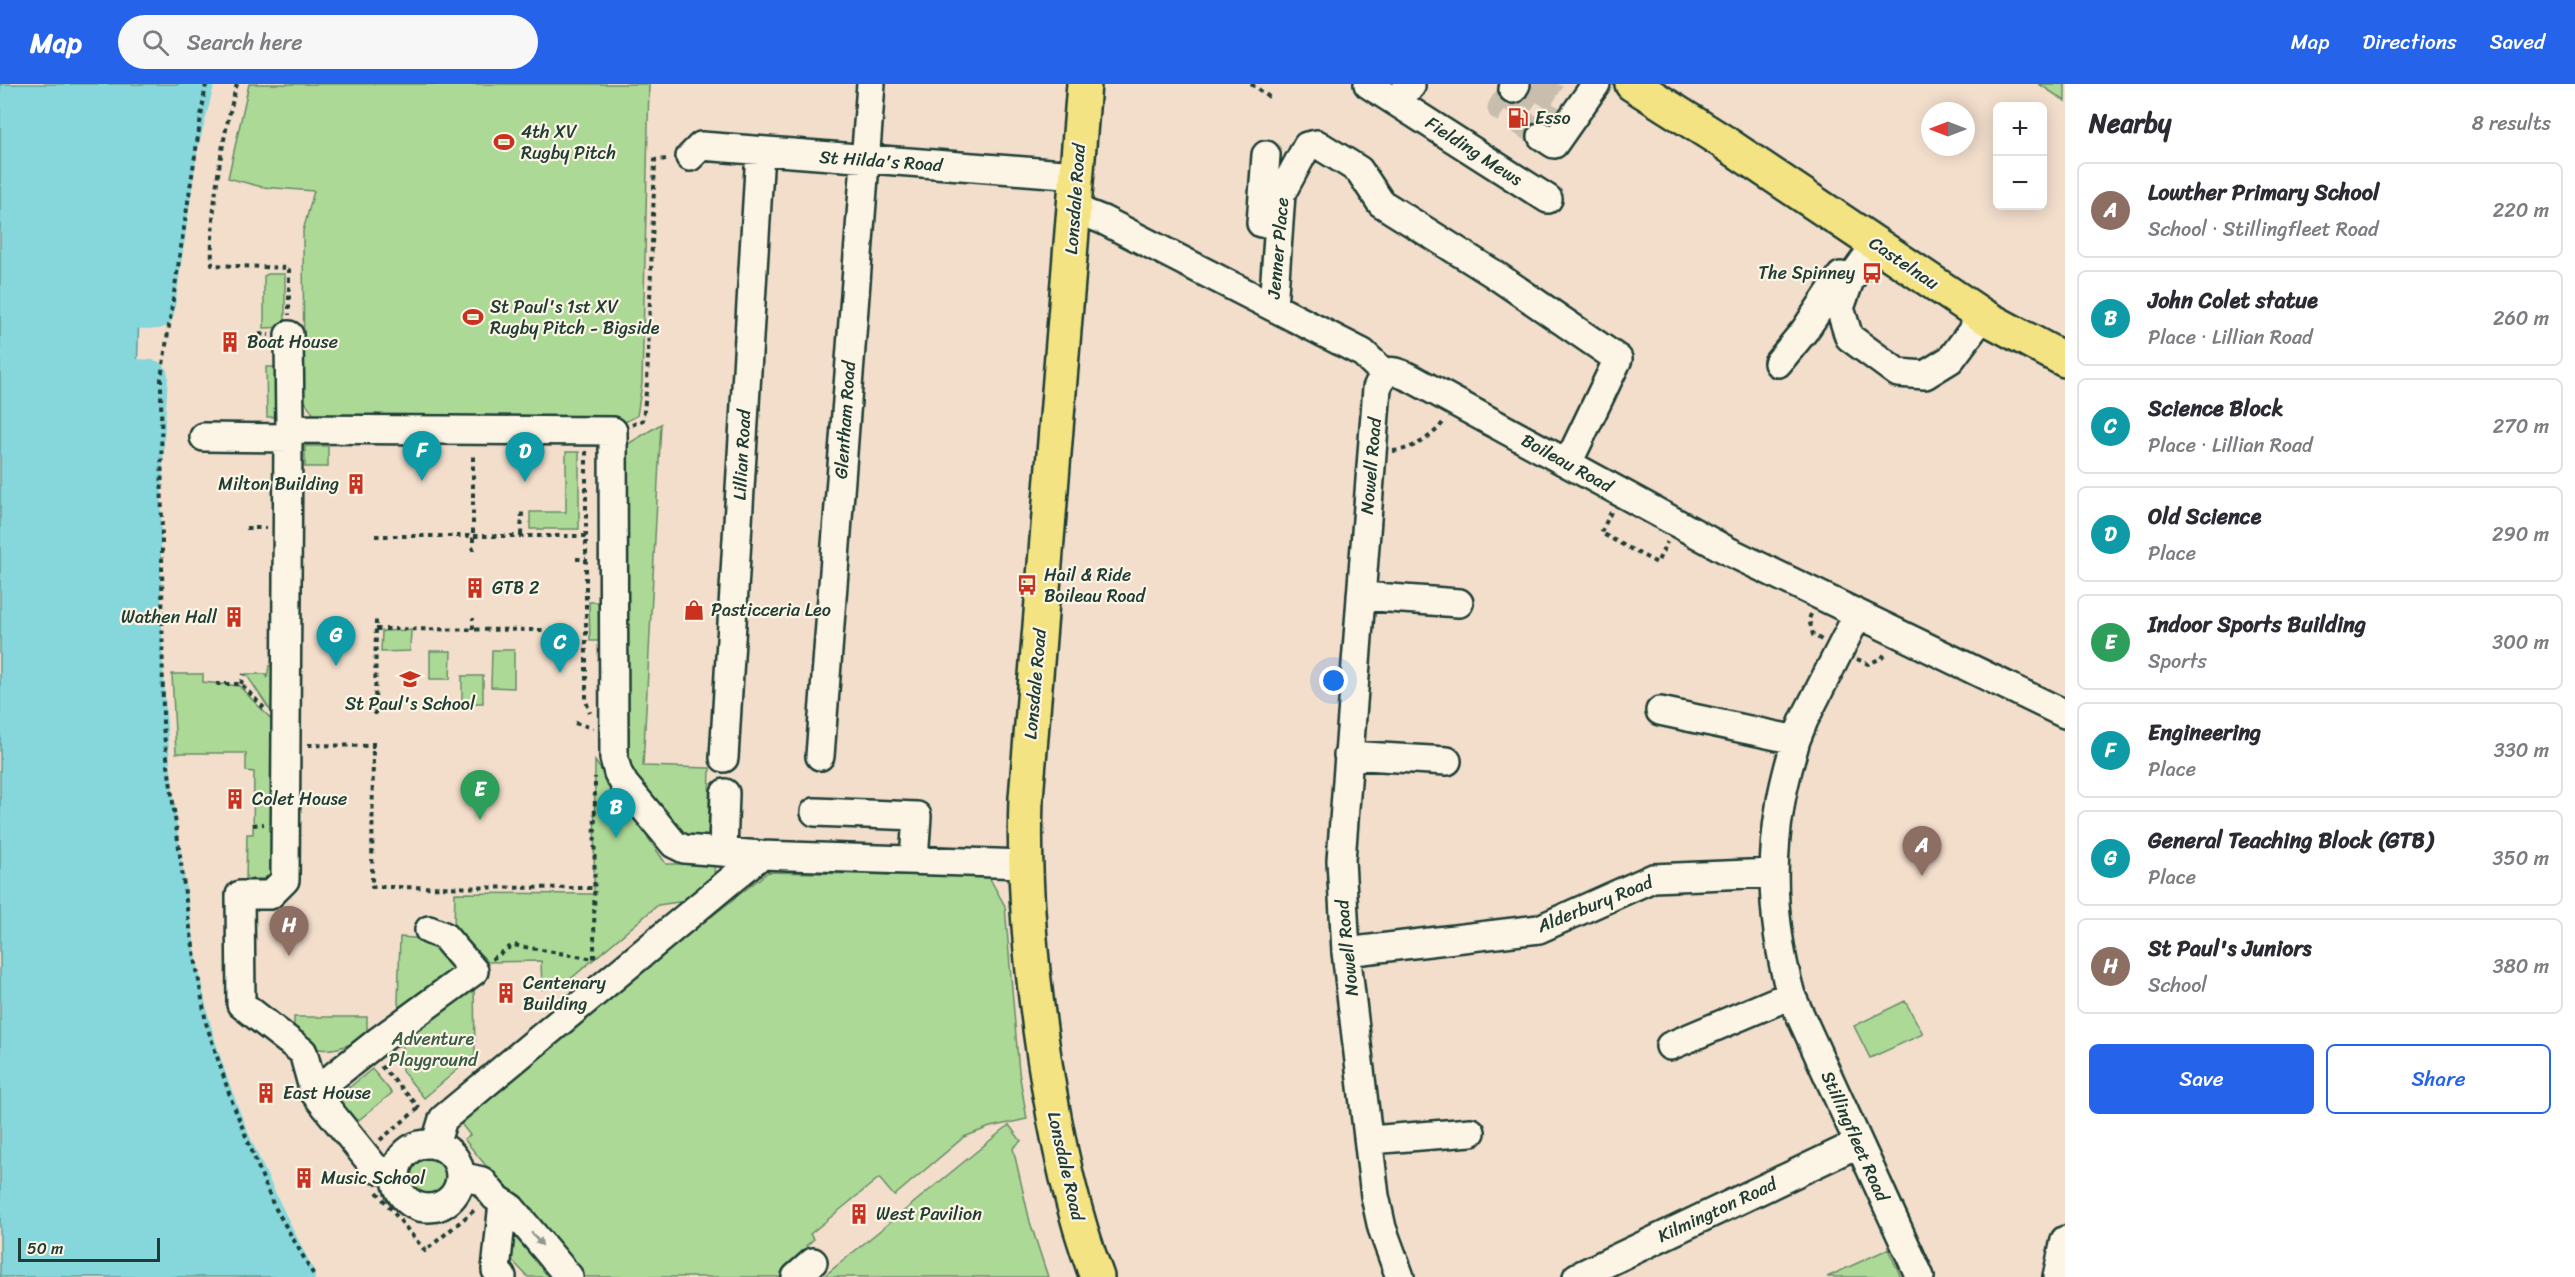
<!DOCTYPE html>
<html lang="en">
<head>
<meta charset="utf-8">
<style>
  body { margin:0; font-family:Sriracha,sans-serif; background:#f7f7f7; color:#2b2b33 }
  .controls { position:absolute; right:18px; top:18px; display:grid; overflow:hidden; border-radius:9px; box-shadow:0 3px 15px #0003 }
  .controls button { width:54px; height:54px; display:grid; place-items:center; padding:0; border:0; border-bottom:2px solid #e1e1e2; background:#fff; color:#2b2b33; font:30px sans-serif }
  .compass { position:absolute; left:1921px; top:18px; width:54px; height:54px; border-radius:50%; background:#fff; box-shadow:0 3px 15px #0003; rotate:270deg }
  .scale { position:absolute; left:18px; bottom:15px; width:142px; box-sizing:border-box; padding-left:6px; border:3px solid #1f3d34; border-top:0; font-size:16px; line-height:21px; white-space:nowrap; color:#1f3d34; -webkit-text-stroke:4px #fcf5e5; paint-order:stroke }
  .you { position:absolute; left:1334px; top:597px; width:21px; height:21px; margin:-15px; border:4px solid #fff; border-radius:50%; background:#1a73e8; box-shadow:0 0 0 9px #1a73e833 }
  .badge { display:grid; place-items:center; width:39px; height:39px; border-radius:50%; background:#2563eb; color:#fff; font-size:20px; font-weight:700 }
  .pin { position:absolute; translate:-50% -50px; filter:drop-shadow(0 2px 3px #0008) }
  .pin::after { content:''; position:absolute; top:32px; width:21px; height:18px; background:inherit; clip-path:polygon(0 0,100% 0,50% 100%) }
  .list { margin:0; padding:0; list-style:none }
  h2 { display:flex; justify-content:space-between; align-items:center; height:78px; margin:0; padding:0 24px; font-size:26px }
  h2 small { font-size:20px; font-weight:400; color:#7c7c81 }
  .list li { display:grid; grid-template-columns:39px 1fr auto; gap:18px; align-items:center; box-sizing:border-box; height:96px; margin:0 12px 12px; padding:0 12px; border:2px solid #e1e1e2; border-radius:9px }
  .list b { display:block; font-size:22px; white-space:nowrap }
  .list p { margin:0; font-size:20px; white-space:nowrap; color:#7c7c81 }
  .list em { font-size:20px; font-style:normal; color:#7c7c81 }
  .actions { display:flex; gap:12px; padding:18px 24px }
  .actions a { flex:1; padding:14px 0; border:2px solid #2563eb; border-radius:9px; text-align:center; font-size:21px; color:#2563eb }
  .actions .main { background:#2563eb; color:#fff }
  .icon { flex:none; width:33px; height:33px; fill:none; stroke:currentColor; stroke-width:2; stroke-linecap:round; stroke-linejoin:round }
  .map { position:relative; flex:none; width:2065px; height:1193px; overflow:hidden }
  header { display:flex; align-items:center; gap:36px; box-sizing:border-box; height:84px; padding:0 30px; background:#2563eb; color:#fff }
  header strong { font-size:28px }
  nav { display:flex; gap:33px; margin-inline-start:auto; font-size:21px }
  .search { width:420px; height:54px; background:#f7f7f7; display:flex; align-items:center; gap:15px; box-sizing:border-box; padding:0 21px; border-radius:33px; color:#7c7c81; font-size:22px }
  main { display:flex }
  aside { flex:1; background:#fff }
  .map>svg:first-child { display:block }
  .green { fill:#add997; stroke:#668b66; stroke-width:1.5 }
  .water { fill:#85d7dc; stroke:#5c9999; stroke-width:1.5 }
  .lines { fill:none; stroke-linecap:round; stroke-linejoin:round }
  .river { stroke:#85d7dc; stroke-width:34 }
  .minor-tunnel { stroke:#c9beae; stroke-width:27; stroke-dasharray:27 14; stroke-linecap:butt }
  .minor-casing { stroke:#1f3d34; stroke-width:32 }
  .major-casing { stroke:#1f3d34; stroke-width:38 }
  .path { stroke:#1f3d34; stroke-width:4; stroke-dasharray:4.5 4.5; stroke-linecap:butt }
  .minor { stroke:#fcf5e5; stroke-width:27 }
  .major { stroke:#f4e382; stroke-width:33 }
  .oneway { fill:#8e998c }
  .labels { text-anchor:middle; stroke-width:4.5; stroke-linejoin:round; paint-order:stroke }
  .poi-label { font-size:18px; fill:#1f3d34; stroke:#fcf5e5; text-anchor:start }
  .street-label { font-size:18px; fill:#1f3d34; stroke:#fcf5e5 }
  .park-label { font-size:18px; fill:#3b5c48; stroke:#fcf5e5 }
</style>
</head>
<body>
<header>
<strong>Map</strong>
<div class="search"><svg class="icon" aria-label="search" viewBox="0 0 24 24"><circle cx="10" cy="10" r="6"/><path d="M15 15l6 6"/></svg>Search here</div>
<nav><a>Map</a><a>Directions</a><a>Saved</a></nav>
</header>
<main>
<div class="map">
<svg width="2065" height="1193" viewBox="0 0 2065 1193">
  <rect width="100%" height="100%" fill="#f3decc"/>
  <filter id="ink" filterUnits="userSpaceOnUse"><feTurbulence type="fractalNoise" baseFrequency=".0167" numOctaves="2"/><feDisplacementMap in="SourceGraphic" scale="12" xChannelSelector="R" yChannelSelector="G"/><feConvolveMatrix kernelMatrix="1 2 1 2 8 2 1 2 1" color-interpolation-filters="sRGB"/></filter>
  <g filter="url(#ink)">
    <path class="green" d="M249 0H649L642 299 637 332 623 339 314 331 304 316 303 147 314 107 262 103 228 94Z
      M2039 0H2065V17Z
      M268 190H285V243L264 244V192Z
      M266 283H284V333H267Z
      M661 340 643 682 710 684 708 755 682 754 625 685 628 360Z
      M305 362H328V383H305Z
      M566 368H579V445H530V428H566Z
      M589 518H609V557H590Z
      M411 546 410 567 381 568 382 547Z
      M492 566H514V604L491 603Z
      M430 567H451L450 595H430Z
      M275 579V626H270L246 590H266L267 594 269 582Z
      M172 590H203V598L239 602 274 638V786L270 795H246L247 750H253L254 688 246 687V669H176Z
      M462 592H483V619H462Z
      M595 677 666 780H715L714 791 686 817 658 821 561 903 542 905 541 877 488 878 454 843 455 809 594 810Z
      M768 788 989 793 1005 822 1019 988 1027 1035 990 1043 964 1053 894 1112 879 1094 810 1150 814 1155 806 1162 810 1168 783 1193H577L464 1055 470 1051 458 1036 708 829 711 833Z
      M400 853 427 855 459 882 401 930 398 919Z
      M474 897 475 971 424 1014 402 987 403 949Z
      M1905 917 1923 950 1870 974 1854 942Z
      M294 933H367V953C351 961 325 972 307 961 302 959 297 951 294 947Z
      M372 985 392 1009 355 1039 335 1015Z
      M1009 1041 1021 1057 1013 1064 1030 1138 1048 1193H823Z
      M410 1091a18 18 0 1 1 36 0a18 18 0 1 1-36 0Z
      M509 1129 564 1193H528L505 1169Z
      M1888 1165 1901 1193H1827Z"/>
    <path class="water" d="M0 0H197L181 62 157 228 139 230 137 288 141 292 151 293C138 467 142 640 170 812 176 853 182 895 192 936 215 1026 256 1111 298 1193H0Z"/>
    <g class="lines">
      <path class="river" d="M94 227 157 228 181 62 197 0
        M94 289 151 293C138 467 142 640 170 812 176 853 182 895 192 936 215 1026 256 1111 298 1193"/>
      <path class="minor-tunnel" d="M1533 0 1563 19
        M1513 5 1501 24 1542 52
        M1511 8 1552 35"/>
      <g class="minor-casing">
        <path id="minor" d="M1368 0 1548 115
          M1407 0 1411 2
          M1513 5 1516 0
          M1542 52 1554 60 1596 0
          M690 73 701 62 1077 91
          M1075 125 1103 136 1363 269 1384 289C1394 285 1401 290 1411 294L1730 468 2065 630
          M1261 139 1266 71
          M1876 160 1850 196 1840 224 1849 253 1898 289 1925 291 1951 275 1983 232
          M1273 223 1281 110 1307 62 1317 60 1359 86 1381 119 1494 190 1618 275 1568 379
          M1778 279 1805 246 1841 192
          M1384 289 1377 304 1341 776 1346 868 1375 1112 1382 1144 1400 1193
          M290 345 613 347 614 674 618 689 625 701 674 760 684 765 761 771 1024 780
          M204 353 288 354 290 345 289 251
          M288 354 285 796 270 811H240L241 920 303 968 314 1008 376 1085 396 1088
          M1361 512 1459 519
          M1660 627 1796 656C1790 678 1783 701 1780 723 1769 787 1774 850 1791 911L1920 1193
          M1796 656 1804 636 1858 530
          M1348 671 1447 677
          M820 672 871 0
          M724 674 760 68
          M815 728 917 732 914 776
          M723 767 725 709
          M1346 868 1539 845 1653 794 1773 789
          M1670 962 1791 911
          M314 1008 377 958 474 887 444 852 429 846
          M1370 1056 1471 1048
          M396 1092a32 32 0 1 1 64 0a32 32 0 1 1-64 0Z
          M435 1061 443 1035 761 771
          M460 1092 482 1097 495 1113 511 1124 569 1193
          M502 1193 496 1186 503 1119
          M796 1193 813 1178
          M1577 1193 1857 1060
          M2057 1193 2065 1156"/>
      </g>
      <g class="major-casing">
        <path id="major" d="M1084 0 1026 714C1023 801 1031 887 1044 973 1055 1047 1070 1123 1097 1193
          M1632 0 1722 57 1983 232 2065 276"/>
      </g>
      <path class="path" d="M206 0 161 294 163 643 188 832 206 939 231 1015 273 1120 315 1193
        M237 0C222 54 210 125 212 181L289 184V231
        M1251 0 1272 15
        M259 250 269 251
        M632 341 643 336 647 299 655 76 668 75
        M586 367V617L590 629
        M1393 367C1412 366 1434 352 1444 337
        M1611 428 1601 449 1657 479 1667 458
        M246 444H266
        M521 451 522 428
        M375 452H586
        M473 467V368
        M576 475H586
        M1811 530 1809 535 1813 551 1822 556
        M376 545 545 546
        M473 545V534
        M1857 575 1868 580 1882 574 1886 568
        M218 598V600H241L264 624
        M241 600 244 590
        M375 631 376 533
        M575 639 593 644
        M373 658 372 803 595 804
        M308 661 374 662
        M253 741 264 740
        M492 875 513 861 594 875 595 693
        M381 982 420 1024
        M380 1056 419 1024
        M377 1108 425 1167 477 1124"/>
      <use href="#minor" class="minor"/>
      <use href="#major" class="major"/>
    </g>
    <defs><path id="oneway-solid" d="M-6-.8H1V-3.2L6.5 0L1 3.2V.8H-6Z" transform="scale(1.5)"/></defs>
    <use class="oneway" href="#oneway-solid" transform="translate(537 1155) rotate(50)"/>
  </g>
  <defs>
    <g id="fuel-bare" transform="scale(1.62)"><path d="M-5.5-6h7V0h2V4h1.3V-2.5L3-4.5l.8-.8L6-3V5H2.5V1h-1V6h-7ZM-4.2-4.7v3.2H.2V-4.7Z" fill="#c8321e" stroke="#fcf5e5" stroke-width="2.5" paint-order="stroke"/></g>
    <g id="stadium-bare" transform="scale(1.62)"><path d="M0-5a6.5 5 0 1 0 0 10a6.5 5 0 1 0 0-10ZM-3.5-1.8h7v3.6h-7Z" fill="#c8321e" stroke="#fcf5e5" stroke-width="2.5" paint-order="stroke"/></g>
    <g id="bus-bare" transform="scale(1.62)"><path d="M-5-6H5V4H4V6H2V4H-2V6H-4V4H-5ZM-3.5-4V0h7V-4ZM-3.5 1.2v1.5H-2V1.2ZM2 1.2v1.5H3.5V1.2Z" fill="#c8321e" stroke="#fcf5e5" stroke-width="2.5" paint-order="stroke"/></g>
    <g id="building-bare" transform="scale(1.62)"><path d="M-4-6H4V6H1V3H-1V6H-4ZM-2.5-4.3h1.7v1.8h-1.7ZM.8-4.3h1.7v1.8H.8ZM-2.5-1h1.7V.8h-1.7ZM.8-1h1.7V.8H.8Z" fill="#c8321e" stroke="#fcf5e5" stroke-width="2.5" paint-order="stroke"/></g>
    <g id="shop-bare" transform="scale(1.62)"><path d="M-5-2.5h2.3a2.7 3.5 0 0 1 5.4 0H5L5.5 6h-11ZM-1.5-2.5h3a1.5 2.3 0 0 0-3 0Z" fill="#c8321e" stroke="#fcf5e5" stroke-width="2.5" paint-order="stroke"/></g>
    <g id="school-bare" transform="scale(1.62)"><path d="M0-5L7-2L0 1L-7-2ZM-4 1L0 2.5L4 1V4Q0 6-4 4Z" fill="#c8321e" stroke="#fcf5e5" stroke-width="2.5" paint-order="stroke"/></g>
  </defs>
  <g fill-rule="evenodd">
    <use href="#fuel-bare" x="1518" y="34"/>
    <use href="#stadium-bare" x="504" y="58"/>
    <use href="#bus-bare" x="1872" y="189"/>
    <use href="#stadium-bare" x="473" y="233"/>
    <use href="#building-bare" x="230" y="258"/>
    <use href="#building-bare" x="356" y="400"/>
    <use href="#bus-bare" x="1027" y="501"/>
    <use href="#building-bare" x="475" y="504"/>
    <use href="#shop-bare" x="694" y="526"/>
    <use href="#building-bare" x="234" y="533"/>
    <use href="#school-bare" x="410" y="595"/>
    <use href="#building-bare" x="235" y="715"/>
    <use href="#building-bare" x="506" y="909"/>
    <use href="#building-bare" x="266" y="1009"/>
    <use href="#building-bare" x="304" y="1094"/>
    <use href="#building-bare" x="859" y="1130"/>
  </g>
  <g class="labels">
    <g class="poi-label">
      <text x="1535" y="40">Esso</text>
      <text x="521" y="54">4th XV<tspan x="521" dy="21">Rugby Pitch</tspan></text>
      <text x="1855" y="195" text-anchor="end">The Spinney</text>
      <text x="490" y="229">St Paul's 1st XV<tspan x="490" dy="21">Rugby Pitch - Bigside</tspan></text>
      <text x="247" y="264">Boat House</text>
      <text x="339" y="406" text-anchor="end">Milton Building</text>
      <text x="1044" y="497">Hail &amp; Ride<tspan x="1044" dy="21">Boileau Road</tspan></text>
      <text x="492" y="510">GTB 2</text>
      <text x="711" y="532">Pasticceria Leo</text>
      <text x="217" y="539" text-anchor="end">Wathen Hall</text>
      <text x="410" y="626" text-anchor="middle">St Paul's School</text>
      <text x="252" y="721">Colet House</text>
      <text x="523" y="905">Centenary<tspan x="523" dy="21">Building</tspan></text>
      <text x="283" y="1015">East House</text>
      <text x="321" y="1100">Music School</text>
      <text x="876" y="1136">West Pavilion</text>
    </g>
    <g class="street-label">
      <text transform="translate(1474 67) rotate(33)" y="6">Fielding Mews</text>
      <text transform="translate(881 77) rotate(4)" y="6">St Hilda's Road</text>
      <text transform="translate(1075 115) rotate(-86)" y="6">Lonsdale Road</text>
      <text transform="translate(1278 164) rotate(-85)" y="6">Jenner Place</text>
      <text transform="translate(1904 179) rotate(34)" y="6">Castelnau</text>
      <text transform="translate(845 336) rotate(-86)" y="6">Glentham Road</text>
      <text transform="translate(742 371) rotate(-87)" y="6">Lillian Road</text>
      <text transform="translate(1567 379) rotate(29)" y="6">Boileau Road</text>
      <text transform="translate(1371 382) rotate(-85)" y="6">Nowell Road</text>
      <text transform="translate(1035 600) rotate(-85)" y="6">Lonsdale Road</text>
      <text transform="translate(1595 820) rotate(-22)" y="6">Alderbury Road</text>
      <text transform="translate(1347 864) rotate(-96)" y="6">Nowell Road</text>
      <text transform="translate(1855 1052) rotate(66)" y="6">Stillingfleet Road</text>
      <text transform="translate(1066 1082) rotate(77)" y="6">Lonsdale Road</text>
      <text transform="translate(1717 1126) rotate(-25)" y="6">Kilmington Road</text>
    </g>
    <g class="park-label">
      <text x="433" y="961">Adventure<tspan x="433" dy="21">Playground</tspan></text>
    </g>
  </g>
</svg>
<div class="controls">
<button>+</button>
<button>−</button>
</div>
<svg class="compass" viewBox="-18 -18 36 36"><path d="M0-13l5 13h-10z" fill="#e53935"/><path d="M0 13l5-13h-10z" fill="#7c7c81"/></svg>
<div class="scale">50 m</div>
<div class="you"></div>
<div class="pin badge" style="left:1922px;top:792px;background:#8d6e63">A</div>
<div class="pin badge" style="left:616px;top:754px;background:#0f9aa8">B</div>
<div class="pin badge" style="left:560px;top:589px;background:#0f9aa8">C</div>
<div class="pin badge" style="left:525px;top:398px;background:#0f9aa8">D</div>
<div class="pin badge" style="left:480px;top:736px;background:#2e9e5b">E</div>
<div class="pin badge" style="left:422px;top:397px;background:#0f9aa8">F</div>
<div class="pin badge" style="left:336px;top:582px;background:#0f9aa8">G</div>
<div class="pin badge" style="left:289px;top:872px;background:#8d6e63">H</div>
</div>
<aside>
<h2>Nearby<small>8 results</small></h2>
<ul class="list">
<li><span class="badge" style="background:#8d6e63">A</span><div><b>Lowther Primary School</b><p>School · Stillingfleet Road</p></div><em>220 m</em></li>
<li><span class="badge" style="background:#0f9aa8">B</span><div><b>John Colet statue</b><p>Place · Lillian Road</p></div><em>260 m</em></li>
<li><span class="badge" style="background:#0f9aa8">C</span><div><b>Science Block</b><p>Place · Lillian Road</p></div><em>270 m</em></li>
<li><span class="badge" style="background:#0f9aa8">D</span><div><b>Old Science</b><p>Place</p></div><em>290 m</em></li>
<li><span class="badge" style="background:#2e9e5b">E</span><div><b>Indoor Sports Building</b><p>Sports</p></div><em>300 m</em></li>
<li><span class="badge" style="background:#0f9aa8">F</span><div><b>Engineering</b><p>Place</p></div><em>330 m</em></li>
<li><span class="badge" style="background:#0f9aa8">G</span><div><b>General Teaching Block (GTB)</b><p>Place</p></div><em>350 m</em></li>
<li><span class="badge" style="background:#8d6e63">H</span><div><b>St Paul's Juniors</b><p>School</p></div><em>380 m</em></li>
</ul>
<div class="actions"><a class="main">Save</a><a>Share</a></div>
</aside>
</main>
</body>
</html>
